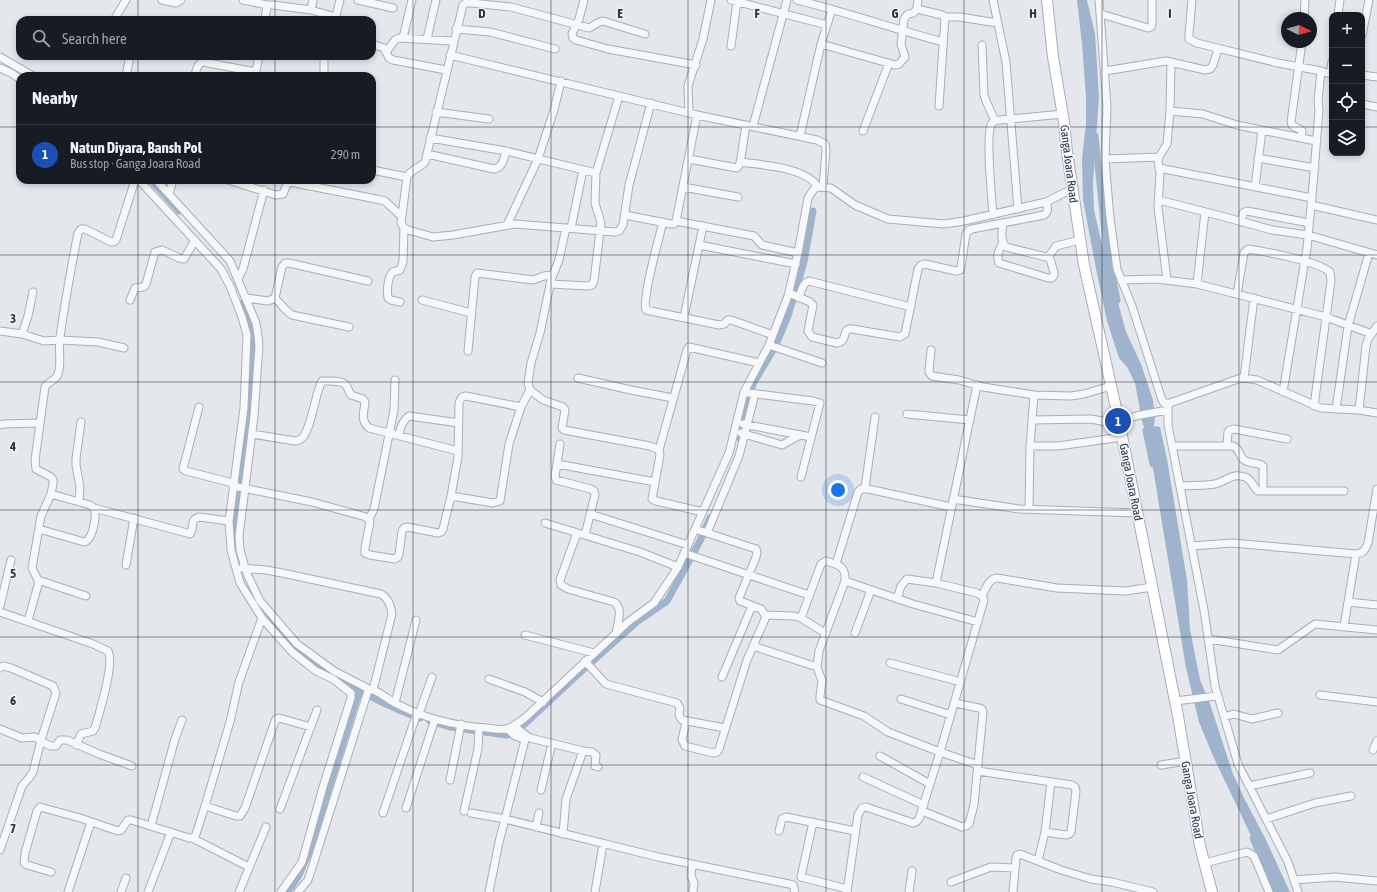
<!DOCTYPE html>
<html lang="en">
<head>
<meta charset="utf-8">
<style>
  body { margin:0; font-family:"Asap Condensed",sans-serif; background:#20242c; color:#f1f3f6 }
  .controls { position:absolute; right:12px; top:12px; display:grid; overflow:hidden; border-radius:8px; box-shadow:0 2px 6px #0003 }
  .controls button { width:36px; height:36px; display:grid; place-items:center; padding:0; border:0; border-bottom:1px solid #363941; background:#171b24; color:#f1f3f6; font:20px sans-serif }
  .compass { position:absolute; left:1281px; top:12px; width:36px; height:36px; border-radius:50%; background:#171b24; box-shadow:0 2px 6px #0003; rotate:95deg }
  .you { position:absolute; left:838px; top:490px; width:14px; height:14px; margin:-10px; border:3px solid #fff; border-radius:50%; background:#1a73e8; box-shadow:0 0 0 6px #1a73e833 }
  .badge { display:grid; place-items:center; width:26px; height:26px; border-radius:50%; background:#d1495b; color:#fff; font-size:13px; font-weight:700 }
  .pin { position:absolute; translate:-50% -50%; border:2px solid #fff; box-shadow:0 1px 4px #0006 }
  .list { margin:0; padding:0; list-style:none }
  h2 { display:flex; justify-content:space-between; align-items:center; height:52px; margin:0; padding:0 16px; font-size:17px }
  h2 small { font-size:13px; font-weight:400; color:#9ea1a6 }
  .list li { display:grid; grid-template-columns:26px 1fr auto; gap:12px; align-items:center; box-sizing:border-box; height:60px; padding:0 16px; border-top:1px solid #363941 }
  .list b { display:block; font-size:15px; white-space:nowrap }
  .list p { margin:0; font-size:13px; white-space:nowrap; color:#9ea1a6 }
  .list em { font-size:13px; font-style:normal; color:#9ea1a6 }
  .icon { flex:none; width:22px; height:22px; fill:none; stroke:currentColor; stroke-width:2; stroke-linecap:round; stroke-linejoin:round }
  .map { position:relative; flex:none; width:1377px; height:892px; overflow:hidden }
  .search { position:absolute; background:#171b24; box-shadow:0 2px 6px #0003; left:16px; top:16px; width:360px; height:44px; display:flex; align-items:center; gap:10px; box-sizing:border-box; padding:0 14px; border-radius:12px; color:#9ea1a6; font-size:15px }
  .panel { position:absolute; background:#171b24; box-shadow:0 2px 6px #0003; left:16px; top:72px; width:360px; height:112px; border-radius:12px }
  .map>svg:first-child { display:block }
  .water { fill:#9fb4cc }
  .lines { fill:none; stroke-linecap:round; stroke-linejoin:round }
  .canal { stroke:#9fb4cc; stroke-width:7 }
  .street-casing { stroke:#a9aeb7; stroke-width:9 }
  .secondary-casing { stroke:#a9aeb7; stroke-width:12 }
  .street { stroke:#f7f8fa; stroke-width:7 }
  .secondary { stroke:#fff; stroke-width:10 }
  .grid { fill:none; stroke:#2b3445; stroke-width:1; stroke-opacity:0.55 }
  .labels { text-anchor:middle; stroke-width:3; stroke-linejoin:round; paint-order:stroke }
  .street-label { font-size:12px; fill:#2b3445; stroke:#f4f6f9 }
  .grid-label { font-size:13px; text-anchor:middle; font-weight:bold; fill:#2b3445; stroke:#f4f6f9; stroke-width:3; stroke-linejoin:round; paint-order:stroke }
</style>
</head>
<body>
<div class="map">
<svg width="1377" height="892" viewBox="0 0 1377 892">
  <rect width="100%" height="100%" fill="#e4e7ec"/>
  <path class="water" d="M1077 0H1087L1095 34 1099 97 1093 183 1094 210 1100 236 1126 332 1141 364 1153 400 1155 417 1154 426 1160 427 1167 459 1187 580 1190 629 1200 680 1209 701 1233 774 1244 798 1265 838 1290 892H1274L1265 865 1213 756 1199 722 1186 668 1149 444 1142 421 1135 383 1127 367 1119 358 1107 321 1096 269 1083 200 1082 158 1086 125V97L1082 44Z"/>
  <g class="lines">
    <path class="canal" d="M1095 136 1107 250 1117 300
      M151 180 179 211
      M1146 431 1153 464
      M740 438 749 393 754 382 775 347 788 316 804 262 813 211
      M238 551 235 528 250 410 255 335 244 301
      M269 616C277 626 285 637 294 647 303 655 314 662 324 669 355 689 385 706 420 718
      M430 721 450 727 506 735 514 734 585 668 638 621 667 601 700 541 710 518
      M1253 838 1276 892
      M288 892 299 875 309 852 357 698 361 691"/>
    <g class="street-casing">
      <path id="street" d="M162 0 176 3 181 0
        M243 0 267 5H273L311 10 336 17
        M358 0 393 8
        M584 0 579 19 572 34 573 38 576 40 608 49 696 65
        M731 0 827 25
        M797 0C846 12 894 29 943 42
        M993 0 1006 62 1018 209
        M1099 0 1107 107 1105 159 1110 218 1117 269 1132 306 1162 400 1164 403H1170L1238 379 1244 378 1257 380 1321 408 1359 410 1377 413
        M1192 0 1189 34V39L1197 43 1278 63 1321 71 1330 74
        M917 9 942 15 945 17 939 106
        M311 10 313 0
        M1101 14 1148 28 1151 27 1152 24V0
        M1338 15 1340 0
        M945 17H960L997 23
        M1304 18 1305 0
        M114 20 126 0
        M265 20 267 5
        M335 20 340 0
        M456 29 490 32 555 49
        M645 34 603 21C597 22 594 26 589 28L511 7 472 3H466L463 5 425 162C420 168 411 169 407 177L401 223 404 228 408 230 433 237 453 235 515 224 615 232 619 231 623 225 629 185 651 103
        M1362 35 1369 0
        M403 38 412 0
        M427 39 436 0
        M372 44 384 48 389 58 393 60 446 70
        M821 44 895 65 899 64 905 57 901 44 904 19 908 14C917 14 917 8 918 0
        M982 45 984 95 986 101 995 121
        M731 46 737 2
        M386 52 395 40 399 38 453 41
        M450 55 697 115 817 140 825 144 826 150 823 187
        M324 56V76
        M0 57 33 76
        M1332 62 1330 74H1332
        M0 68 11 73 20 79
        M1105 71 1166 61 1205 70 1210 69 1213 65 1218 49
        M1362 75 1377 77
        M126 76 130 56
        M195 76C196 70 197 64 203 62L256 72
        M255 76 259 56
        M1362 104 1377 107
        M1170 111 1203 114 1237 125 1316 141
        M436 112 489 119
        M689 113 688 86 703 39 711 0
        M753 126 787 0
        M863 131 889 63
        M800 136 821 44 832 9
        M430 138 506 151 596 173
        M1301 138 1302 131C1299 128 1295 128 1292 125L1291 122 1302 42
        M427 154 494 169C503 167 504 159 506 151
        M1258 158 1315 168
        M689 159 737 168 740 164 746 125
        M1105 159 1159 157
        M740 162C761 165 806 167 818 187
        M1159 168 1312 198
        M372 170 407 177
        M139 180 221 269 230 286 242 317 247 335 244 408 229 521 231 550 240 583 262 618 292 652 316 671 333 679 351 693V698L323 787 302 862 281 892
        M156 180 230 261 256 323 258 336 259 346 254 416 239 536 240 550 245 568 248 576 260 601 297 644 334 671 367 688 368 691 312 868 308 880 298 892
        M228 180 276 195 283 194 287 184 290 182 381 200 385 201 401 216
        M683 187 738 197
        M1255 187 1262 130
        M169 194 173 180
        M1159 200 1221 216 1272 230 1308 235 1377 255
        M1311 205 1377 220
        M625 215 671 224H674L676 221 697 115
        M993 215C992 200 985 132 992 123 994 121 997 120 1000 120L1063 114
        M676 221 754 236 762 245 798 253
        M663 222C659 238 642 298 646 310L719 325 724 324 728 320H731L773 335
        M1241 222 1243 213 1247 211 1309 223
        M1003 223C1002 232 1000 241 1006 247L1046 257 1049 256 1056 246 1080 240
        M507 225 538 159 554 110 561 81
        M566 228 559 260 551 280 540 333 531 363 528 383 530 390 543 400 563 407 565 410 562 428 564 430 650 446 659 450 660 455 652 499 656 501 703 512
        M571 228 583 170
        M1002 244C999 250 996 256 999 263L1048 278H1052L1054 275V272L1049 256
        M699 245 796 264
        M238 279 243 269 264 190
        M1121 280 1157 279 1197 284 1326 317 1372 334
        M1167 280 1158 207 1160 173 1158 161 1159 157 1167 144 1170 111 1171 62
        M550 284 588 286 592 285 594 281 601 223 595 203 596 173 619 96
        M1197 284 1205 212
        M789 293 810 302 813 305 808 331 812 337 837 343C844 342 844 337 846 331L849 329H852L900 337 905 334 918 269 921 265 925 264 956 271 960 270 961 267 966 234 968 231 972 229 1044 215C1049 211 1048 207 1046 202
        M1237 294 1244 253 1248 249C1267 252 1317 261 1330 272L1331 281 1314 406
        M246 298 268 301 275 298 282 267 285 263H289L368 281
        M275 298 286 310 292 315 349 327
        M799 298C801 292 802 283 809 281L911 307
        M130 300 135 288 144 287 146 284 155 252 162 250 179 258 184 259 195 240
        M422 300 471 313
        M400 302 391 300 388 298C387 292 387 277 393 272 395 271 398 271 400 270L403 262 404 228
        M684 317 703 226
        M0 331 22 334 44 341 60 340 98 342 124 348
        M22 334 28 316 33 292
        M769 345 822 363
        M931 350 929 372 932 376 959 380 983 387 1034 395 1071 396 1084 394 1111 386
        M468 351 475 277 477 273 533 280 544 276 552 275
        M578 378 631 390 673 398
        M1244 378 1254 298
        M744 392 749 393 813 401 820 403 801 477
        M1283 392 1307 248 1313 185 1319 110 1318 101 1321 71
        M1168 404V425L1204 610 1215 686 1238 764 1288 862 1298 892
        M199 407 183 469 186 471 233 483
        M1336 409 1348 326 1369 253
        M1359 410 1366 346 1368 339 1377 326
        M907 414 970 420
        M1032 420 1091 419 1112 423 1140 415 1168 410
        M743 424 811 437
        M0 425 3 424 40 423
        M741 433 782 445 800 435
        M252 434 295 441C297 441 299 440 301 439 311 432 315 393 322 381 328 381 342 380 346 385 348 388 349 392 351 395L363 399 365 402C364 413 360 420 369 428L458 451
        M399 436C400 428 402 421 409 416L459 423
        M560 444 555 476 556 480 591 489 594 491 595 495 585 535
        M1030 446H1058L1122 437
        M1172 446H1233C1240 449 1239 455 1243 459 1248 464 1257 462 1263 466V491
        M1227 446 1228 432 1230 430 1234 429 1287 439
        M659 450 687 350 689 347 759 363
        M557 464 655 482
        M233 486 312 502 366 517 370 522 365 548V553L370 555 395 559 398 557 399 554 402 531 404 528 407 527 438 533 441 532 443 529 451 496 458 457 459 403C461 398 461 397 466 396L521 407
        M1180 486C1191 485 1203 486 1215 484 1226 482 1231 472 1245 477 1251 478 1253 487 1258 491H1344
        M865 488 875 417
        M451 496 493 503 500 501 509 444 521 407 530 390
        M953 499 1019 509 1137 513
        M79 502 80 487 76 465V459L81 422
        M94 508 187 533 190 534C195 527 189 520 199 517L229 521
        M1029 509 1030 446 1034 395
        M590 514 688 545
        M369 519 374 509 394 410 395 380
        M545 523 640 552 678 567
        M39 529 84 542C93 540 97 516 94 508L90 505 51 494
        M577 533 560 580 561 585 568 589 614 602C624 608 617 624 616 634
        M707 533 739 456 755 394
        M1191 546 1232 543 1356 554C1364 553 1365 550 1368 543L1377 489
        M684 553 809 595
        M836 564 858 492 861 489H868L951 507
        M126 565 134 518
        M242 568 266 570 282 573 381 594C388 598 391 606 392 614L373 690
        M38 580 86 596
        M845 581 913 604 978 622
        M936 583 977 385
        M982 596C986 589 988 579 997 578L1057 588 1126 591 1152 587
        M1348 602 1377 605
        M0 606 11 560
        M0 612 93 644 108 651C115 663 99 714 95 728L93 731 81 734 76 745
        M765 615 794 616 801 618 825 633
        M801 618 821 564 826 561C839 565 846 566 845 581L819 651 817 667 822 681 820 696V700L864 716 888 732 940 752 978 765
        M28 621 38 585V580L32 568 41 516 51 494 53 484V480L51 477 36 469 35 460 45 387C48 381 56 381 58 374 62 364 58 348 60 337 65 302 71 268 78 233L81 229H85L111 242H114L116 240 135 180
        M1344 626 1356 554
        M855 633 871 590
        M525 635 594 653
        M1208 639 1278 650 1315 624 1377 630
        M753 646 817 667
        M585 661 606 684 677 703 680 708C679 713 678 716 682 720L725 728
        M890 663 961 682
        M0 668 3 666 11 668 53 686 56 693 41 740 33 772 29 778 22 786 0 850
        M722 677 752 606
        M489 679 525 692 543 702
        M368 689C377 689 387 699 395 703 423 718 456 726 487 728 493 729 500 730 506 729 514 727 521 721 527 716L628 622 654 603 678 567 729 453 744 392 769 345 788 296 798 253 808 198 814 189 818 187 831 188 855 205 888 219 944 224 964 221 1046 202 1072 189
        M1320 695 1377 702
        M901 699 951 715
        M1175 701 1217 696
        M395 703 416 620
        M419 714 432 677
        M1224 717 1234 714 1252 719 1278 713
        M686 722 682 740 685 746 713 753 717 752 719 749 747 660 765 619V615L761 609 740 601 739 598 756 557 757 552 756 549 695 529
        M514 726 523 733 530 738 583 751 566 799 563 834
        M0 729 22 738 35 737 48 745 52 746H56L60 740H67L99 754 132 766
        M508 729 515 736 521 738 526 736
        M1373 750 1377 741
        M583 751 592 752 596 755 595 766 598 767
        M880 756 930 784
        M1161 765 1186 761
        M978 771 1072 785 1075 787 1076 791 1071 832 1069 834 1066 835 1045 832
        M863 777 924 805
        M450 780 461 724
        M1249 786 1310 773
        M541 790 552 743
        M205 806 236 816H240L245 808 275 721 276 719 279 718 311 727
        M406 808 435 719
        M280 809 317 710
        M464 811 478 749 479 728
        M922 811 962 827 966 826 969 824 974 805 983 712 982 709 979 708 955 703
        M383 813 417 713
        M471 813 505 819 526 736
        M1266 819 1315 803 1351 796
        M813 822 801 877 847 889
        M151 826 175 739 182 720
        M536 827 539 813
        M779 831 782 819 786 817 855 831
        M192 838 249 867
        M1038 861 1045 832 1051 782
        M1205 863 1247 852 1254 856 1269 892
        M692 864 691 876 694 883 693 892
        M51 872 27 865 24 863 25 853 37 811 40 807 80 818 118 831 121 830 128 820H131L189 838H192L195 837 205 806 230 722 239 682 262 618
        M1294 880 1335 877 1377 881
        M951 882 991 867 1015 868
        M68 892 91 822
        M121 892 126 878
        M148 892 171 832
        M239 892 266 827
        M489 892 499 842 505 819 658 857 789 884 793 885 795 892
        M595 892 603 844
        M847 892 858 815 862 808 866 807 913 823 916 822 919 819 940 752 984 600 982 596 977 593 936 583 907 579 901 586 897 599
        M909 892 912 871
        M1013 892 1016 858 1017 855 1020 854 1061 870 1091 879 1112 882 1153 892"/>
    </g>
    <g class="secondary-casing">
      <path id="secondary" d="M1047 0 1053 57 1064 122 1067 152 1084 265 1119 421 1178 716 1200 846 1212 892"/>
    </g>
    <use href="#street" class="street"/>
    <use href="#secondary" class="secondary"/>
  </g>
  <path class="grid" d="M138 0V20M275 0V20M413 0V892M551 0V892M688 0V892M826 0V892M964 0V892M1102 0V892M1239 0V892M138 56V76M275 56V76M0 127H20M372 127H1332M1362 127H1377M138 180V892M275 180V892M0 255H1377M0 382H1377M0 510H1377M0 637H1377M0 765H1377"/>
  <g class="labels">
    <g class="street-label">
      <text transform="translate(1069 164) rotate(83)" y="4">Ganga Joara Road</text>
      <text transform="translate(1131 482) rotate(79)" y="4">Ganga Joara Road</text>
      <text transform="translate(1192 800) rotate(80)" y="4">Ganga Joara Road</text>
    </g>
  </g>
  <g class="grid-label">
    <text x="482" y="18">D</text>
    <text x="620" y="18">E</text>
    <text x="757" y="18">F</text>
    <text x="895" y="18">G</text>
    <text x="1033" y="18">H</text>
    <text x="1170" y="18">I</text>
    <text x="13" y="323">3</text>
    <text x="13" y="451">4</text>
    <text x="13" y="578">5</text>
    <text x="13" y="705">6</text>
    <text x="13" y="833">7</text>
  </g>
</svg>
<div class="controls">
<button>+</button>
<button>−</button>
<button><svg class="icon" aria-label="locate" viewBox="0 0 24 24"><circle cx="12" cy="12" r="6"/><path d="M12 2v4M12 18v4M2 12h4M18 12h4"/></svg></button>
<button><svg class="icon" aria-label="layers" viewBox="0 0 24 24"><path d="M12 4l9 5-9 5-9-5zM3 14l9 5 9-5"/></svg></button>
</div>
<svg class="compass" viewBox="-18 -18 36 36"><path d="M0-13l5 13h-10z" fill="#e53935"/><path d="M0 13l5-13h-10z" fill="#9ea1a6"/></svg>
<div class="you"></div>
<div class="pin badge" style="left:1118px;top:421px;background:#1a4fb4">1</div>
<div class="search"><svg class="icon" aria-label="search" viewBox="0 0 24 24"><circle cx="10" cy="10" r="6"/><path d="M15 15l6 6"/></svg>Search here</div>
<section class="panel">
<h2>Nearby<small></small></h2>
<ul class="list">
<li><span class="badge" style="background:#1a4fb4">1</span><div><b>Natun Diyara, Bansh Pol</b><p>Bus stop · Ganga Joara Road</p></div><em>290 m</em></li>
</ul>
</section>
</div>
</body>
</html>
